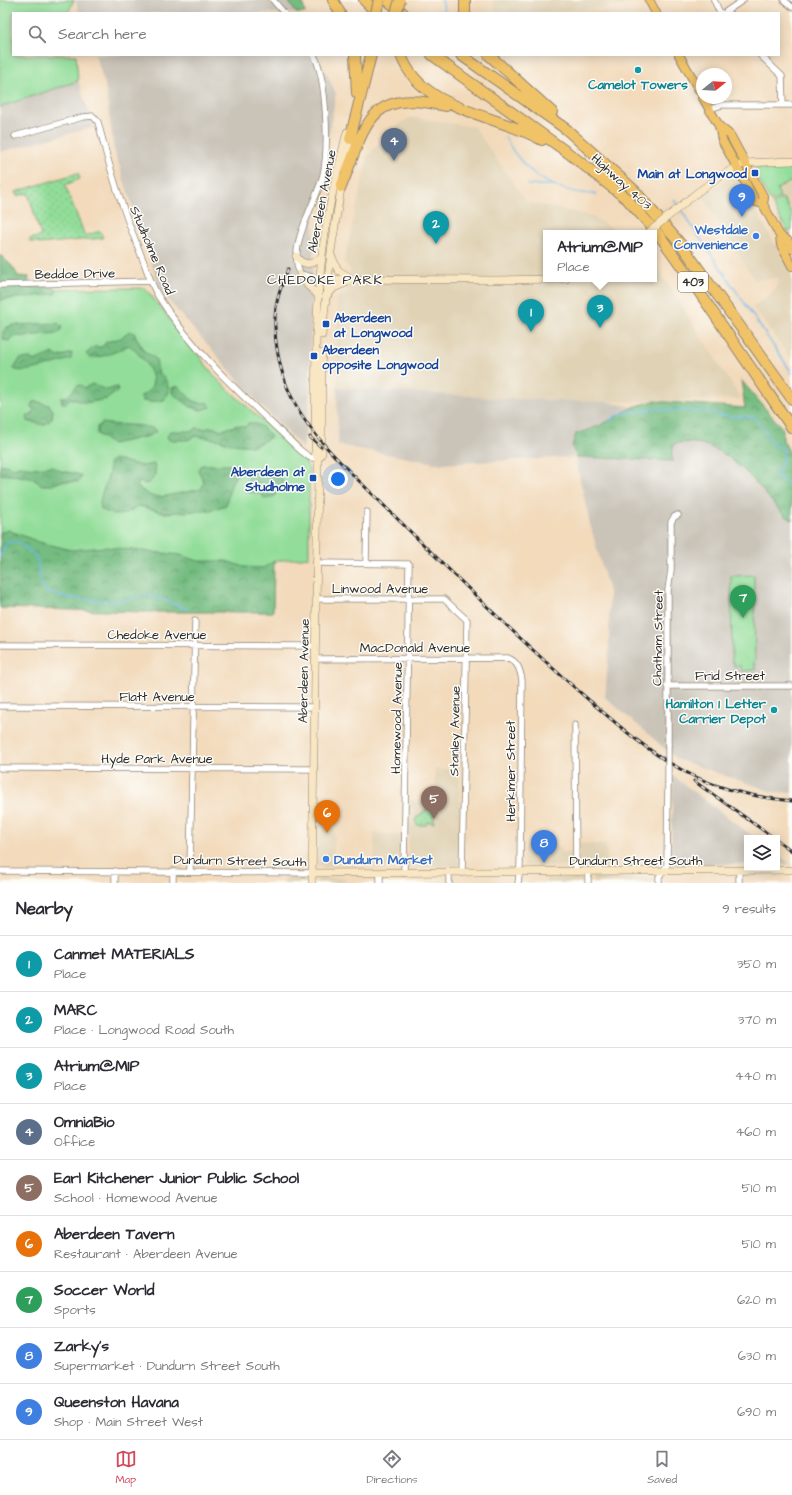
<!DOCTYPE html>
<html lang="en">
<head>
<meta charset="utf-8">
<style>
  body { margin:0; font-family:"Architects Daughter",sans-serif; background:#f7f7f7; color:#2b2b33 }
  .controls { position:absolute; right:12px; bottom:12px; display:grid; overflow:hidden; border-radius:0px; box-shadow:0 2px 10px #0003 }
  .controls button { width:36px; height:36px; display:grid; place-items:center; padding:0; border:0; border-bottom:1px solid #e1e1e2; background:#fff; color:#2b2b33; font:20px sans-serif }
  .compass { position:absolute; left:696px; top:68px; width:36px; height:36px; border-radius:50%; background:#fff; box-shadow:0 2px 10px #0003; rotate:72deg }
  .you { position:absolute; left:338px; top:479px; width:14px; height:14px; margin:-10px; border:3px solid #fff; border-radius:50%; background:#1a73e8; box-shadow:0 0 0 6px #1a73e833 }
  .badge { display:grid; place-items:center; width:26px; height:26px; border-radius:50%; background:#d1495b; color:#fff; font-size:13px; font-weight:700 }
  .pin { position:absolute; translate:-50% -33px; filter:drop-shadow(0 1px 2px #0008) }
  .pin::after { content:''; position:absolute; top:21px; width:14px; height:12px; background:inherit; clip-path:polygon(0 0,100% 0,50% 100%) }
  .popup { position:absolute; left:543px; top:230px; width:114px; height:52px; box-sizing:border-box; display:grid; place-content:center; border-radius:0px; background:#fff; filter:drop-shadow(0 1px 3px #0005); font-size:13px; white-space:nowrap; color:#7c7c81 }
  .popup b { font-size:15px; color:#2b2b33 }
  .popup::after { content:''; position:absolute; left:50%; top:100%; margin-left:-8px; border:8px solid transparent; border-top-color:#fff }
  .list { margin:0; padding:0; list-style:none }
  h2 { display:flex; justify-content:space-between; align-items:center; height:52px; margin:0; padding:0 16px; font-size:17px }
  h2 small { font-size:13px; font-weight:400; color:#7c7c81 }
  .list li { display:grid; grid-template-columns:26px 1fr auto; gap:12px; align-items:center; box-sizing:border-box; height:56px; padding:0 16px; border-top:1px solid #e1e1e2 }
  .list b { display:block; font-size:15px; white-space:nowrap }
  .list p { margin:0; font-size:13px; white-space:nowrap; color:#7c7c81 }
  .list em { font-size:13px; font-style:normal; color:#7c7c81 }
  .icon { flex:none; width:22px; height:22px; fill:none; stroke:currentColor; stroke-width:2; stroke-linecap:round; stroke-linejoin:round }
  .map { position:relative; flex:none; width:792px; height:883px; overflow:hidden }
  .search { position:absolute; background:#fff; box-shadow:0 2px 10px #0003; left:12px; right:12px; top:12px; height:44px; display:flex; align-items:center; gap:10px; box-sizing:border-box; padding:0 14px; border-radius:0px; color:#7c7c81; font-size:15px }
  .sheet { height:556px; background:#fff }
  nav { display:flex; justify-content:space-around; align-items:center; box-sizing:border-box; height:56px; border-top:1px solid #e1e1e2; background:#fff; font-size:11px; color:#7c7c81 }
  nav a { display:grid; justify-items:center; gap:2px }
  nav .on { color:#d1495b }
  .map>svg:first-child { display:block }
  .built { fill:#e0d2b4 }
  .industrial { fill:#c9c3b8 }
  .green { fill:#92dd99; stroke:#5e8462 }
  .forest { fill:url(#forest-crowns); stroke:#507456 }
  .park { fill:url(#park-dots); stroke:#5e8462 }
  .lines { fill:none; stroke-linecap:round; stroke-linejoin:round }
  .stream { stroke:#6cb8e5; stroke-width:1.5 }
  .street-casing { stroke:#8e8273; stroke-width:7 }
  .secondary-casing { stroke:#8e8273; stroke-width:8 }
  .primary-casing { stroke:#8e8273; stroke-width:10 }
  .highway-casing { stroke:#8e8273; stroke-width:12 }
  .street { stroke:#fff; stroke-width:5.5 }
  .secondary { stroke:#f9e7c3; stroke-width:7 }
  .primary { stroke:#f1c369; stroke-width:8 }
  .highway { stroke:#f1c369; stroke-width:10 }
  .rail-casing { stroke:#2b2b2b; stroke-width:3 }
  .rail { stroke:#fdfcf7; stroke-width:1.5; stroke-dasharray:4.5; stroke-linecap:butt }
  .street-bridge-casing { stroke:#8e8273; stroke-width:7; stroke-linecap:butt }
  .secondary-bridge-casing { stroke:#8e8273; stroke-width:8; stroke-linecap:butt }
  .highway-bridge-casing { stroke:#8e8273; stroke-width:12; stroke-linecap:butt }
  .street-bridge { stroke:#fff; stroke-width:5.5 }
  .secondary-bridge { stroke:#f9e7c3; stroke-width:7 }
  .highway-bridge { stroke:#f1c369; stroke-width:10 }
  .culture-dot { fill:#0f9aa8; stroke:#fdfcf7; stroke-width:1.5 }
  .transit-dot { fill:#1a4fb4; stroke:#fdfcf7; stroke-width:1.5 }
  .shop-dot { fill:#3f7fe0; stroke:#fdfcf7; stroke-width:1.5 }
  .labels { text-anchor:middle; stroke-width:3; stroke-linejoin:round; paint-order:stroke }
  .shield { fill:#fdfcf7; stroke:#6a6a68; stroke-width:1 }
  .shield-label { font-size:12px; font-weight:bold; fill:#2b2b2b }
  .culture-label { font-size:13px; font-weight:bold; fill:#0d838f; stroke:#fdfcf7 }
  .transit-label { font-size:13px; font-weight:bold; fill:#164399; stroke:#fdfcf7; text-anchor:end }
  .street-label { font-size:13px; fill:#2b2b2b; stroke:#fdfcf7 }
  .shop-label { font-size:13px; font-weight:bold; fill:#366cbe; stroke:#fdfcf7; text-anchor:end }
  .neighbourhood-label { font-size:14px; letter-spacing:1px; fill:#2b2b2b; stroke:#fdfcf7 }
</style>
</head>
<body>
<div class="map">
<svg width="792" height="883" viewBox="0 0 792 883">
  <defs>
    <pattern id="forest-crowns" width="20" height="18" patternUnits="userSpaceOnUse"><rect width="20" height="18" fill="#75bc81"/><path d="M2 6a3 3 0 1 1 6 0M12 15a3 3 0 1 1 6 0" fill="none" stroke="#60996a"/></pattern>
    <pattern id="park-dots" width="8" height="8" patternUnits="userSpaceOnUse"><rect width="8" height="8" fill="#92dd99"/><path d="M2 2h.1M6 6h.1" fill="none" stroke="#7ebe84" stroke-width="1.8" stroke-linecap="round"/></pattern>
  </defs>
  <rect width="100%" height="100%" fill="#fdfcf7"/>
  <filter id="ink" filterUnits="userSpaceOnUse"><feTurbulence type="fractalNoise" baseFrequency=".025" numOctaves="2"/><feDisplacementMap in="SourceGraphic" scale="8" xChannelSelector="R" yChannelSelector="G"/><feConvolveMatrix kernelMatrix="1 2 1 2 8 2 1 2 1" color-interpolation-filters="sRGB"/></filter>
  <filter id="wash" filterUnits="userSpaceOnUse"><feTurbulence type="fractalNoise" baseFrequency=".012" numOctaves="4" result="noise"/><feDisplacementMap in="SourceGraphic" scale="16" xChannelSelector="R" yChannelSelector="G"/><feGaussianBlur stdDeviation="0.9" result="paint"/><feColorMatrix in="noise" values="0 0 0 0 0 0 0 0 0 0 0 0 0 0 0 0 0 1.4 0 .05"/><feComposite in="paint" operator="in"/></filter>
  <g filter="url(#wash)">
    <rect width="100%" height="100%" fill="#f2dabb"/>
    <path class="built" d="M493 0H630L622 6 530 13H495Z
      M412 117 474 127 527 202 592 216 619 233H546V279H654V263L741 399 607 402 491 398 471 396 337 388V298L346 290 348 281 351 270 344 262 368 156 392 128Z
      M756 168H792V241L755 173Z
      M732 176H736L739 180 792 275V360L752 306 772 294 779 282 778 278 754 280 702 195Z
      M435 769 460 770 459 867 408 866 409 801 435 802Z
      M318 808 336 809 333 867H316Z
      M374 833 401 835 400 867 375 868Z
      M579 844H606L607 867H580Z
      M543 847 561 848V852L572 853 571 866H524V849H542Z
      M284 877H304L307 883H284Z
      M594 877H654L655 883H592Z
      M318 878H345V883H317Z
      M546 878H582V883H546Z"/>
    <path class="industrial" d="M75 0H288L296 13H80Z
      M95 55H317L336 93 314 223 309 405 303 448 257 401 161 292 114 150 105 84Z
      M78 81 94 127 0 152V107Z
      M337 388 471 396 491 398 607 402 633 407 601 425 579 432 572 446 575 457 673 461 674 444 688 441 721 451 733 461 783 514 792 520V793L773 792 677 759 605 697 609 650V592L590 524 575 457 440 464 338 445Z
      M673 776 755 838H747V864L671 865Z
      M777 854 790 864H777Z"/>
    <path class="green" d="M0 0H74L68 13H13V55H76L78 81 0 107Z
      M758 167H792V181L777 189 780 197 771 202 755 173V169Z
      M783 198 792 214V230L788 232 772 204Z
      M145 288 217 379 305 460 309 470V557L274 561 265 573 157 565 0 540V289Z
      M754 575 755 661 753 662V664H755V670L741 671V666H734V662H732L731 576Z"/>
    <path class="forest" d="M288 0H302L305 13H296Z
      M0 255 12 266 18 276 29 277 28 287H53L57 291 55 294 0 300Z
      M58 323 62 327 59 333 12 337 9 341 4 340 3 333 5 328 13 325Z
      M129 331 134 333 143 350 156 359 158 371 167 382 169 392 164 400 151 402 142 401 141 396C168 384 142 356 129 345 117 352 104 357 90 358L86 354 94 347H102L106 342 121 338Z
      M53 353 58 357 72 353 71 359C58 362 25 375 14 369L20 359 30 358 34 361Z
      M741 380 783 429V440L792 457V520L783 514C754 483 722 433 674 444L672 455 673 461 575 457 576 456 572 446 576 434 601 425 633 407 654 401 745 408Z
      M92 384 106 390 117 387 118 391 107 399 85 403 70 398 66 403H62L61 398 68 396 77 386 81 385 85 388Z
      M178 386C187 394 194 407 207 402L211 407 201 410 191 407 172 393V388Z
      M35 401 49 405 53 410 52 419 44 425 27 421V416L32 414 34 410 31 407 32 403Z
      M103 423C116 426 149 423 157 431L149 436 112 444 97 434V427Z
      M248 423C259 422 265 429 271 437L254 446 231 444 220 440 195 436 188 440H169L167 437 170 431H193L196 428 206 429 211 427 222 430 237 425 246 427Z
      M115 459 142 466 154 464C157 474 155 478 147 484L139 482 137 487 151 496 161 497 201 489 204 482 198 470 202 465H237L241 469C231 479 229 492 226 505L211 510 165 513 139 506C123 515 118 519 101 509 96 495 112 480 109 463Z
      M0 465H6L14 468 19 466 37 468 52 466C64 475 70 470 82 476L78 482 62 481 52 485H42L30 477 0 474Z
      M252 468 261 474 276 477 283 480C281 487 276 489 275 496L265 499 260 493 247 492 249 471Z
      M8 530 39 542 71 550 105 547 124 549 180 555 198 561H226L244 567 263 568 274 561 273 612H145L0 608V533Z"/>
    <path class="park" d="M78 173 80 179 65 185 85 236 100 231 103 238 38 244V242H30V239L41 236 28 193 17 196 15 192Z
      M433 805 434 823 427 822 426 825H417L415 819 430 806Z"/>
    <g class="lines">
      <path class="stream" d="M442 0 445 13
        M505 137C524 174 555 193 596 194
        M528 185H552
        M674 200 678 205
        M681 210 792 373
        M609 422 614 417 627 412 656 409 710 412 727 416 754 417 763 427 773 445 781 447 784 450 782 465 775 474 777 478H781L786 482H792
        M0 557 6 544C13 540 16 540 22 545 26 549 33 552 36 557 41 568 36 586 49 593 60 598 113 603 125 600 134 599 141 595 149 596 159 596 177 606 187 609"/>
    </g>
  </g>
  <g filter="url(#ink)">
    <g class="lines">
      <g class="street-casing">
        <path id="street" d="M273 0 284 13
          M714 0 720 13
          M784 0 792 7
          M724 13 743 0
          M314 55C327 80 329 148 323 175 316 204 287 245 300 274L320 279
          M760 55 782 76 783 105
          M710 109 722 105H792
          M15 136 83 117 93 116 98 122C109 168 123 211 141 255 147 269 151 286 160 299 197 357 251 403 300 450L309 457 318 459
          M0 285 151 281
          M316 563 409 564 404 873
          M366 563 367 512
          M316 599H444L467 620 462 873
          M0 645 315 646
          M315 659 508 658C518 662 520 670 522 680L520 866 518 883
          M667 686H792
          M0 706 314 707
          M575 725 576 872
          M668 745V590L671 570V522L674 517 678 515
          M0 768 314 769
          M0 871 312 873
          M190 871 195 621
          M739 871V883
          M588 872V883
          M449 873V883
          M115 883V871
          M173 883V871
          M380 883V873
          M659 883V877L667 865 668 784"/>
      </g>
      <g class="secondary-casing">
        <path id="secondary" d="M344 168 350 139
          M699 191 732 169 745 163 792 161
          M296 256C304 267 312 265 322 257
          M332 257 338 270 352 279
          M300 274 308 286 319 296
          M325 279 493 280 566 279
          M326 297 334 288 350 281
          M322 335 331 251 342 182
          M318 459 322 453V353
          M312 873 792 870
          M312 883 318 470V459L315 452C316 391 314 328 321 266 325 221 336 176 347 132"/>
      </g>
      <g class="primary-casing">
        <path id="primary" d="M649 0 656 13
          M679 55 702 95
          M703 98 719 126 730 135 764 198 763 204 780 236 781 245 792 266
          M719 126 722 140 756 202 763 204
          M780 236 788 241 792 249"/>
      </g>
      <g class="highway-casing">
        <path id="highway" d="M333 0 340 13
          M364 0 377 13
          M387 0 403 13
          M465 0V13
          M355 55 357 93
          M401 55C421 111 497 114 542 140
          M432 55 571 155 627 199 660 236 680 264 792 428
          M461 55 566 129 634 190 683 247 792 399
          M489 55 552 112
          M350 139 371 55
          M341 187C366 126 367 87 446 106"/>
      </g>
      <use href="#street" class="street"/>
      <use href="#secondary" class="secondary"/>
      <use href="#primary" class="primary"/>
      <use href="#highway" class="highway"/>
      <g class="rail-casing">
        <path id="rail" d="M288 269C283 281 278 294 276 307 272 335 279 370 291 396 305 426 329 451 352 474 377 499 403 524 428 549 481 601 534 653 590 701 617 724 645 749 675 766 711 788 750 797 792 801
          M310 437 321 447
          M694 781 774 838
          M777 840 792 851"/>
      </g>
      <use href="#rail" class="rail"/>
      <g class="street-bridge-casing">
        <path id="street-bridge" d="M668 745V784"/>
      </g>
      <g class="secondary-bridge-casing">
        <path id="secondary-bridge" d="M648 233 699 191"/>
      </g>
      <g class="highway-bridge-casing">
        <path id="highway-bridge" d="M376 13 379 0
          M396 13 400 0"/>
      </g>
      <use href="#street-bridge" class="street-bridge"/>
      <use href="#secondary-bridge" class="secondary-bridge"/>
      <use href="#highway-bridge" class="highway-bridge"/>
    </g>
  </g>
  <g class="culture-dot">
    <circle cx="638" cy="70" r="4"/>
    <circle cx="774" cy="710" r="4"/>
  </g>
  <g class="transit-dot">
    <rect x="751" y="169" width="8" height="8" rx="2"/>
    <rect x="322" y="320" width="8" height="8" rx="2"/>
    <rect x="310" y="352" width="8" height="8" rx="2"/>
    <rect x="309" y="474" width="8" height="8" rx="2"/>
  </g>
  <g class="shop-dot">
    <circle cx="756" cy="236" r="4"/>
    <circle cx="326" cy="859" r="4"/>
  </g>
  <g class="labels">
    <rect class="shield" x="678" y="272" width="30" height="20" rx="3"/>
    <g class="shield-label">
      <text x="693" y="286">403</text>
    </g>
    <g class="culture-label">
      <text x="638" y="89">Camelot Towers</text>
      <text x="766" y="708" text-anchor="end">Hamilton 1 Letter<tspan x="766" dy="15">Carrier Depot</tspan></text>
    </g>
    <g class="transit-label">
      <text x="747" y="178">Main at Longwood</text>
      <text x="334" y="322" text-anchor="start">Aberdeen<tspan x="334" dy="15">at Longwood</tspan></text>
      <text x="322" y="354" text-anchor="start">Aberdeen<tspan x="322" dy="15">opposite Longwood</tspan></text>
      <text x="305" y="476">Aberdeen at<tspan x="305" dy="15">Studholme</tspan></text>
    </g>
    <g class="street-label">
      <text transform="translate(622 181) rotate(42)" y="5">Highway 403</text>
      <text transform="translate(321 201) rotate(-79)" y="5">Aberdeen Avenue</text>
      <text transform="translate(153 250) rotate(67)" y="5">Studholme Road</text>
      <text transform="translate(75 273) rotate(-1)" y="5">Beddoe Drive</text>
      <text x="380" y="593">Linwood Avenue</text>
      <text x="157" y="639">Chedoke Avenue</text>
      <text transform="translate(657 638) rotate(-89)" y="5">Chatham Street</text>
      <text x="415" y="652">MacDonald Avenue</text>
      <text transform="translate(303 671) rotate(-89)" y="5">Aberdeen Avenue</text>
      <text x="730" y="680">Frid Street</text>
      <text x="157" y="701">Flatt Avenue</text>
      <text transform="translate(396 718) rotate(-89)" y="5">Homewood Avenue</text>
      <text transform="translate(454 731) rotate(-89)" y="5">Stanley Avenue</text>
      <text x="157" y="763">Hyde Park Avenue</text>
      <text transform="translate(510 771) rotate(-90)" y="5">Herkimer Street</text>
      <text transform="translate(240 860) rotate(1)" y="5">Dundurn Street South</text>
      <text x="636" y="865">Dundurn Street South</text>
    </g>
    <g class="shop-label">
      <text x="748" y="234">Westdale<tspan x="748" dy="15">Convenience</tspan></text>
      <text x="334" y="864" text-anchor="start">Dundurn Market</text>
    </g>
    <g class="neighbourhood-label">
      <text x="325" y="284">CHEDOKE PARK</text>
    </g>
  </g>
</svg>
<div class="controls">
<button><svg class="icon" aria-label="layers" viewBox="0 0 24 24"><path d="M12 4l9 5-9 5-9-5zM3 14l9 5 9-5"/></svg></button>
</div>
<svg class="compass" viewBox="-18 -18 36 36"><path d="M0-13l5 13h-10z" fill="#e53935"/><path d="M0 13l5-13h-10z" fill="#7c7c81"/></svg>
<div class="you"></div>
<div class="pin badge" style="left:531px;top:332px;background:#0f9aa8">1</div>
<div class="pin badge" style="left:436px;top:244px;background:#0f9aa8">2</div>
<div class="pin badge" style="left:600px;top:328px;background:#0f9aa8">3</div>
<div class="popup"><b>Atrium@MIP</b>Place</div>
<div class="pin badge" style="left:394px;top:161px;background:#5c6f8a">4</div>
<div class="pin badge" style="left:434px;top:819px;background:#8d6e63">5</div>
<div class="pin badge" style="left:327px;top:833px;background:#e8710a">6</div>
<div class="pin badge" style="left:743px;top:618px;background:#2e9e5b">7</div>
<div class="pin badge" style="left:544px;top:863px;background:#3f7fe0">8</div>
<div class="pin badge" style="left:742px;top:217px;background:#3f7fe0">9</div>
<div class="search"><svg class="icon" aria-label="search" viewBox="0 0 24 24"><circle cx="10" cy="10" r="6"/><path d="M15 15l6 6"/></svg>Search here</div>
</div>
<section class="sheet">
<h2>Nearby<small>9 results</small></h2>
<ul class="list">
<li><span class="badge" style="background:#0f9aa8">1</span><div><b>Canmet MATERIALS</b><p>Place</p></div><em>350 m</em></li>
<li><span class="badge" style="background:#0f9aa8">2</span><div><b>MARC</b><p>Place · Longwood Road South</p></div><em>370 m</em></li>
<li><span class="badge" style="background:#0f9aa8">3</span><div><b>Atrium@MIP</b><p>Place</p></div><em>440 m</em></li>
<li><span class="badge" style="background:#5c6f8a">4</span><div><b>OmniaBio</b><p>Office</p></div><em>460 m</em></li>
<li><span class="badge" style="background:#8d6e63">5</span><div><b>Earl Kitchener Junior Public School</b><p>School · Homewood Avenue</p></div><em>510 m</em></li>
<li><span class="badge" style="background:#e8710a">6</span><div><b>Aberdeen Tavern</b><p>Restaurant · Aberdeen Avenue</p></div><em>510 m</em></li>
<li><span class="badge" style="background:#2e9e5b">7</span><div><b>Soccer World</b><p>Sports</p></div><em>620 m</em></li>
<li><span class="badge" style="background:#3f7fe0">8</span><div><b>Zarky's</b><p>Supermarket · Dundurn Street South</p></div><em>630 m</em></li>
<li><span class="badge" style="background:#3f7fe0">9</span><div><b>Queenston Havana</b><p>Shop · Main Street West</p></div><em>690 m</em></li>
</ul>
</section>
<nav>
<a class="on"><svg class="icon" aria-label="map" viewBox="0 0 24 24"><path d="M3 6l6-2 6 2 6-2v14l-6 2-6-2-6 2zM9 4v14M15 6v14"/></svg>Map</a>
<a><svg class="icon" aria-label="directions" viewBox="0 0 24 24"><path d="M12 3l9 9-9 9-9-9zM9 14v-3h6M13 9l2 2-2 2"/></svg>Directions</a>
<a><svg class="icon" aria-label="saved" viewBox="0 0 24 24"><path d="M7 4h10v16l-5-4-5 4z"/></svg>Saved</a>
</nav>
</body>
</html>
